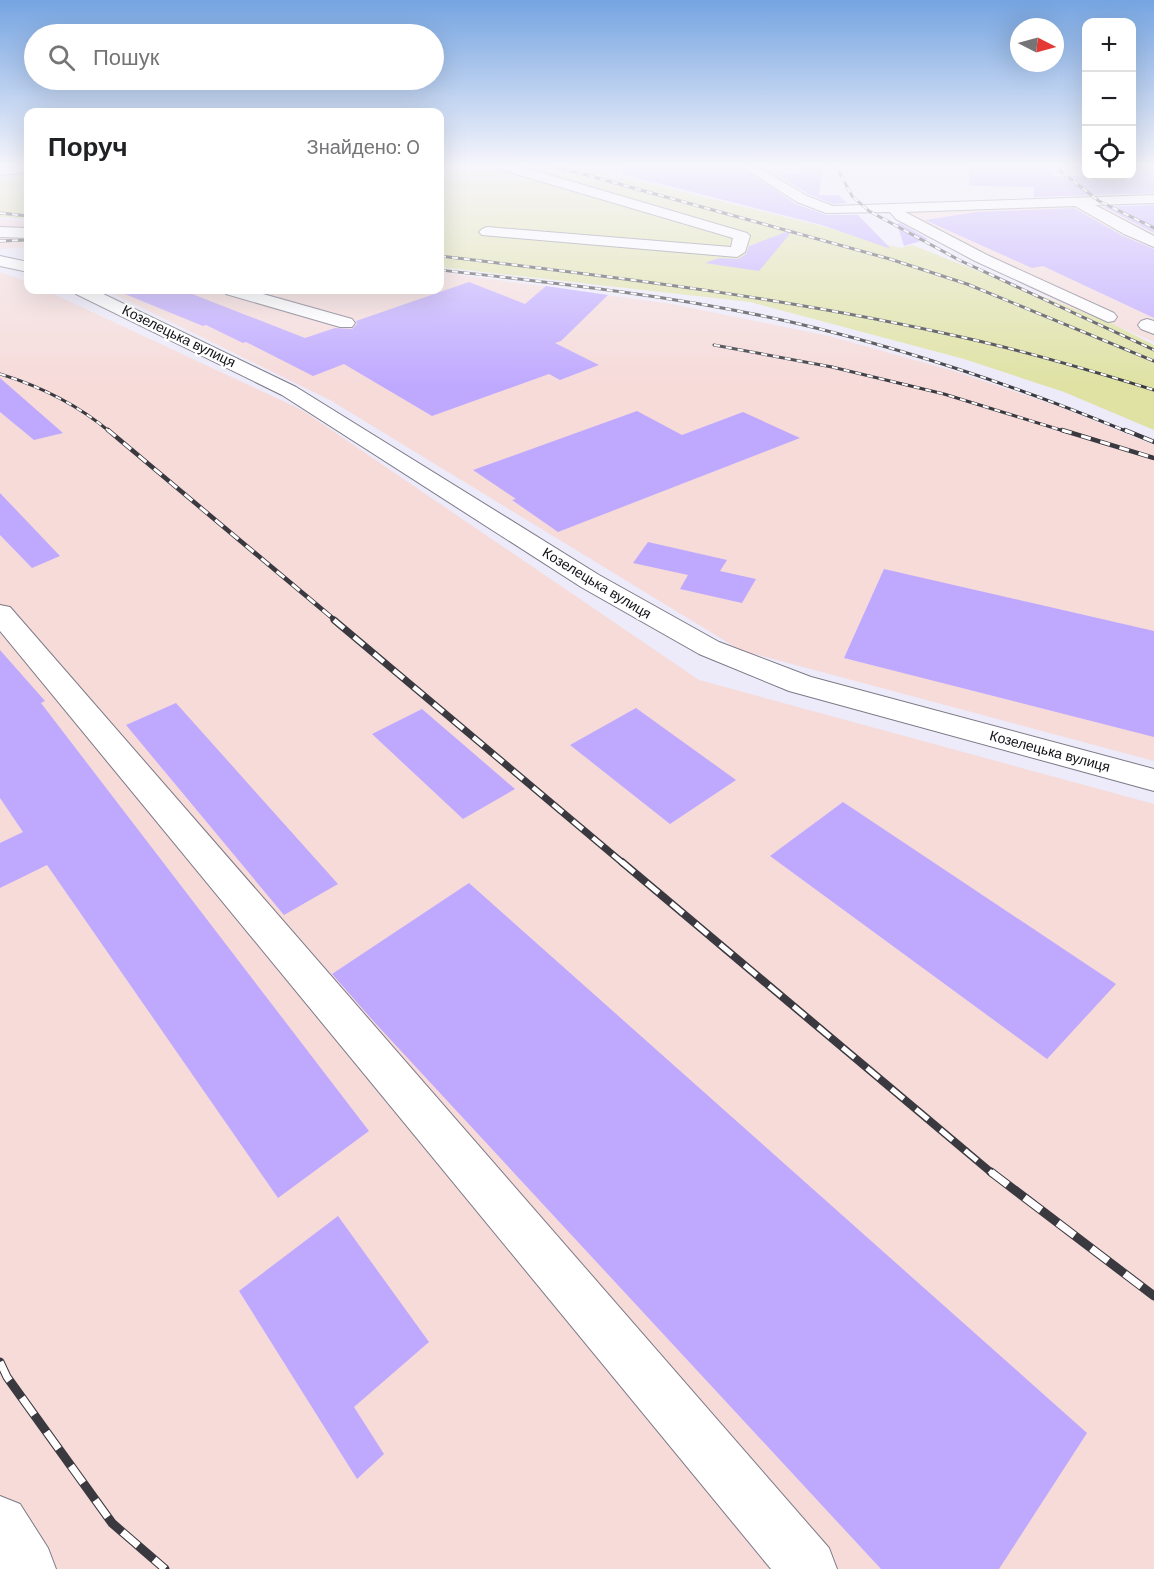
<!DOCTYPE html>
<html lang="uk">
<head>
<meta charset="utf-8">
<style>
  body { margin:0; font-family:"DM Sans",sans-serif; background:#f6f6f6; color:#202124 }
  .controls { position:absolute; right:18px; top:18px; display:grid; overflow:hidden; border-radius:12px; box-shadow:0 6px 24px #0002 }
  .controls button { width:54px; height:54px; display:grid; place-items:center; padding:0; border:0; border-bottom:2px solid #e0e0e0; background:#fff; color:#202124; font:30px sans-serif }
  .compass { position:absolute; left:1010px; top:18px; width:54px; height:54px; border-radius:50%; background:#fff; box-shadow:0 6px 24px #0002; rotate:96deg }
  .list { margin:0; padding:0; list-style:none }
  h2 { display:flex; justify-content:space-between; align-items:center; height:78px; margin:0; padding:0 24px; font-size:26px }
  h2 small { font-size:20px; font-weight:400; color:#757577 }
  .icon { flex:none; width:33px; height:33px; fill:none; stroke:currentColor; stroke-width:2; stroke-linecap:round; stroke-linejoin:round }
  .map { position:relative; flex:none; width:1154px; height:1569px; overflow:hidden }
  .search { position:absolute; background:#fff; box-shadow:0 6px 24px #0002; left:24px; top:24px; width:420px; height:66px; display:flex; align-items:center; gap:15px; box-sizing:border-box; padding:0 21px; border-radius:33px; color:#757577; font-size:22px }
  .panel { position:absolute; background:#fff; box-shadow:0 6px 24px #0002; left:24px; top:108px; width:420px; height:186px; border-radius:12px }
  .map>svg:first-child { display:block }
  .industrial { fill:#f6dbd9 }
  .green { fill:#dfe2a3 }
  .building { fill:#bfa9ff }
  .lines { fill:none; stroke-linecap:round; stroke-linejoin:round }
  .minor-casing { stroke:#7c7987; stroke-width:2 }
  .minor { fill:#fff; fill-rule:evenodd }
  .rail-far4-casing { stroke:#3a3940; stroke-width:3 }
  .rail-far3-casing { stroke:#3a3940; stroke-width:4.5 }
  .rail-far2-casing { stroke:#3a3940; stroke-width:7 }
  .rail-far1-casing { stroke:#3a3940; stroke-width:8 }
  .rail-casing { stroke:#3a3940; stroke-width:9 }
  .rail-far4 { stroke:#fff; stroke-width:2; stroke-dasharray:6; stroke-linecap:butt }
  .rail-far3 { stroke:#fff; stroke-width:3; stroke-dasharray:10; stroke-linecap:butt }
  .rail-far2 { stroke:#fff; stroke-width:4.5; stroke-dasharray:13; stroke-linecap:butt }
  .rail-far1 { stroke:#fff; stroke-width:5; stroke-dasharray:16; stroke-linecap:butt }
  .rail { stroke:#fff; stroke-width:7; stroke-dasharray:21; stroke-linecap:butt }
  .labels { text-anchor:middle; stroke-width:5; stroke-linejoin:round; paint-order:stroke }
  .far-street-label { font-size:14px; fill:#131217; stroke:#fff }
</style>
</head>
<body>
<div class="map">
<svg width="1154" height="1569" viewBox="0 0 1154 1569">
  <rect width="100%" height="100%" fill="#edeaf9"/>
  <path class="industrial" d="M1098 204 1154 232V342L1115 325 1106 327 970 256 907 215 906 211Z
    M0 219 28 222V247L0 249Z
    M0 272 28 282V290H45L302 410 699 680 1154 804V1569H0Z
    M440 272 672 304 829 336 954 371 1063 408 1154 445V761L740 650 330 400 106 290H440Z"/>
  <path class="green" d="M0 166H28V219L0 217Z
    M440 166H576L818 225 900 248 912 245 1115 325 1154 345V430L1064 392 964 359 750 302 440 267Z"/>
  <path class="building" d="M623 166H739L796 204 826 215H858L891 249 822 225 622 174Z
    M800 166H823L819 195H839L847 203 833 204 808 194 777 175 799 173Z
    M969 166H1043L1055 176H1131V166H1149L1154 175V193L1034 197V187L969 186Z
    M1154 205V233L1104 207Z
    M1074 208 1123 236 1154 249V318L1043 266 1032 268 925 220 977 212Z
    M900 223 928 239 904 246 897 224Z
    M794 229 759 271 705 263 719 258 738 259 746 254 749 246Z
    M469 282 525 304 546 286 608 295 561 341 555 343 599 365 560 380 549 374 432 416 344 364 313 376 246 342 243 343 206 325 203 326 115 290H182L305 338 335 328 352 329 357 324 356 321Z
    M0 378 63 433 34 440 0 412Z
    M637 411 682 435 743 412 800 438 558 532 512 500 516 499 473 470Z
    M0 493 60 556 32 568 0 535Z
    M648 542 727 560 720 571 756 579 742 603 680 589 688 575 633 563Z
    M884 569 1154 631V737L844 658Z
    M0 650 45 701 41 703 369 1131 278 1198 47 865 0 888V843L23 832 0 798Z
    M176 703 338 884 284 915 126 725Z
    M636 708 736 780 670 824 570 745Z
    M422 709 515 789 463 819 372 734Z
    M843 802 1116 984 1047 1059 770 856Z
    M469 883 1087 1433 999 1569H881L376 1024 332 974Z
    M338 1216 429 1342 354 1407 384 1454 357 1479 239 1291Z"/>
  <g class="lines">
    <g class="minor-casing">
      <path id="minor" d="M28 166V172L0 175V167Z
        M498 166H519L747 233 750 236 745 252 737 257 482 235 479 232 482 229 487 227 731 247 733 238 499 169Z
        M741 166H757L807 196 833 206 1154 195V203L1095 205 1154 236V247L1124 234 1075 206 905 212 987 255 1114 313 1117 317 1114 321 1108 322 975 261 896 219 890 212 826 213 797 202Z
        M0 227 28 228V238L0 237Z
        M0 256 28 262V272L0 266Z
        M73 290H95L296 387 599 575 719 642 811 677 1154 769V791L789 691 699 654 581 587 282 395 76 294Z
        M223 290H249L352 319 355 323 352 327H340L226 294Z
        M1147 319 1154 321V334L1141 329 1138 325 1141 321Z
        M0 605 10 607 829 1548 837 1569H771L0 631Z
        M0 1496 20 1504 48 1548 56 1569H0Z"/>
    </g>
    <use href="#minor" class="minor"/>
    <g class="rail-far4-casing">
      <path id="rail-far4" d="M554 166 890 259 967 284 1154 361
        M836 166 852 196 869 211 959 260 1154 350
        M1054 166 1099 201 1154 228
        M0 167 7 166
        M0 213 28 216
        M0 241 28 240
        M440 256C618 277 796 299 970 339 1032 353 1093 371 1154 390
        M440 270C557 283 676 296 791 322 906 349 1019 387 1128 432
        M714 345 832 367 944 394 1067 432
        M0 374C39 386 78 405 110 432"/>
    </g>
    <g class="rail-far3-casing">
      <path id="rail-far3" d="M108 430 336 621
        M1062 430 1154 458
        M1125 430 1154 442"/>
    </g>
    <g class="rail-far2-casing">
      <path id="rail-far2" d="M334 620 624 864"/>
    </g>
    <g class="rail-far1-casing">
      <path id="rail-far1" d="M622 862 993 1174"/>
    </g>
    <g class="rail-casing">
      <path id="rail" d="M991 1172 1154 1296
        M0 1362 7 1377 112 1523 165 1569"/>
    </g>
    <use href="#rail-far4" class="rail-far4"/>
    <use href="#rail-far3" class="rail-far3"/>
    <use href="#rail-far2" class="rail-far2"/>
    <use href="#rail-far1" class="rail-far1"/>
    <use href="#rail" class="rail"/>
  </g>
  <linearGradient id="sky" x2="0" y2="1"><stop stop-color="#75a4e1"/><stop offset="0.43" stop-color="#f7f6fc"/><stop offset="1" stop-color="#f7f6fc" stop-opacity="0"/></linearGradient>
  <rect width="1154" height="386" fill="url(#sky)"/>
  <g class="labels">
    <g class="far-street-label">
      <text transform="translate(179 336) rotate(26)" y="5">Козелецька вулиця</text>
      <text transform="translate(597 583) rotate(31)" y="5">Козелецька вулиця</text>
      <text transform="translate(1050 751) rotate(15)" y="5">Козелецька вулиця</text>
    </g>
  </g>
</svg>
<div class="controls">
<button>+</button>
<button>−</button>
<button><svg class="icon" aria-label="locate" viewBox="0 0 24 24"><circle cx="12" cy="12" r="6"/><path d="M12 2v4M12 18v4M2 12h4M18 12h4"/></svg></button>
</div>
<svg class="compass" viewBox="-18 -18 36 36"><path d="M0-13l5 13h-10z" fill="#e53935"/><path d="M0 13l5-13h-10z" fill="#757577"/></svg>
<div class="search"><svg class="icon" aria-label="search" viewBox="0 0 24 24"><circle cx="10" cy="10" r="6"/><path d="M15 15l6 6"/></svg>Пошук</div>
<section class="panel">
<h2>Поруч<small>Знайдено: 0</small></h2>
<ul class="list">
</ul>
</section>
</div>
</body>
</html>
